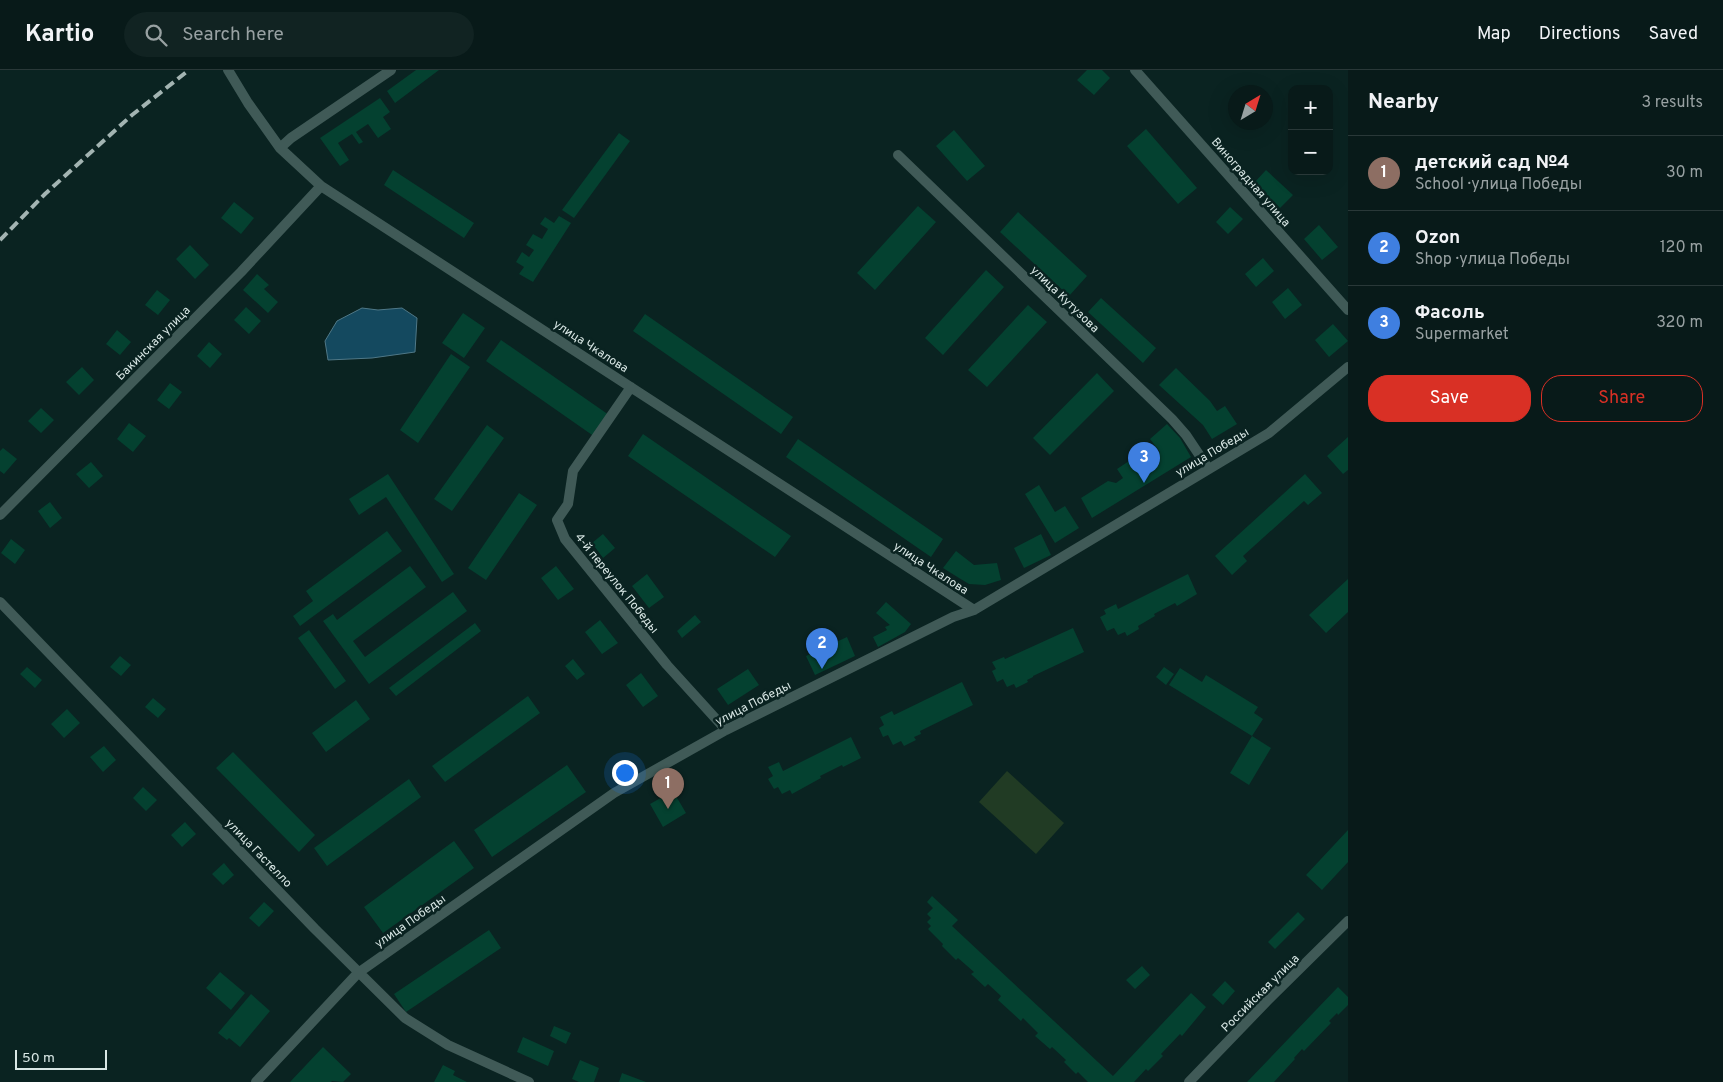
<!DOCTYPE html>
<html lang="en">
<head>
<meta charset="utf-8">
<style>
  body { margin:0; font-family:Overpass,sans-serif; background:#112322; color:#f1f3f6 }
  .controls { position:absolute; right:15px; top:15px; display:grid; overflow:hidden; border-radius:10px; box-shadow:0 5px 20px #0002 }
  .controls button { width:45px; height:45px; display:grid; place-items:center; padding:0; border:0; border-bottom:1px solid #293838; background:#081a19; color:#f1f3f6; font:25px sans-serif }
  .compass { position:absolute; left:1228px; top:15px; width:45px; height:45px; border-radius:50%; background:#081a19; box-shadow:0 5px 20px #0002; rotate:38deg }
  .scale { position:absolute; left:15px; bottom:12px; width:92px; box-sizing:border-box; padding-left:5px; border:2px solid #d9e7e5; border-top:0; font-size:14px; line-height:18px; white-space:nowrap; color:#d9e7e5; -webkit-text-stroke:4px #0a2321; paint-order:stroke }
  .you { position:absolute; left:624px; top:702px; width:18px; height:18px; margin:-12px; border:4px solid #fff; border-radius:50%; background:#1a73e8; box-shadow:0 0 0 8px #1a73e833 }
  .badge { display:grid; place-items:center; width:32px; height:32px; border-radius:50%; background:#d93025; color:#fff; font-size:16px; font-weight:700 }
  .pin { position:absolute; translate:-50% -41px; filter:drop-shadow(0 1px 2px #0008) }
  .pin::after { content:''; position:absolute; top:26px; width:18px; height:15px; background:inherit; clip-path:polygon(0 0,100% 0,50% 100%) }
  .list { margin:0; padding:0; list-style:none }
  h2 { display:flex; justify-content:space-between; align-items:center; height:65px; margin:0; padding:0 20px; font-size:21px }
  h2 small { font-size:16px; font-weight:400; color:#98a1a2 }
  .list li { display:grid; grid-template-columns:32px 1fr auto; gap:15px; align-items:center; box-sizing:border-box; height:75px; padding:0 20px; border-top:1px solid #293838 }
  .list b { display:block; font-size:19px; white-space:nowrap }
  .list p { margin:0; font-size:16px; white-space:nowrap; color:#98a1a2 }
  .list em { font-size:16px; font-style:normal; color:#98a1a2 }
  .actions { display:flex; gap:10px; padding:15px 20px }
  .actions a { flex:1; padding:11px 0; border:1px solid #d93025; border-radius:20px; text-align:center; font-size:18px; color:#d93025 }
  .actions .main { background:#d93025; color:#fff }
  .icon { flex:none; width:28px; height:28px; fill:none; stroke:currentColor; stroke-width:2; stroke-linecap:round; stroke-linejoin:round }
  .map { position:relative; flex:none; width:1348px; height:1012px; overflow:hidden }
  header { display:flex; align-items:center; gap:30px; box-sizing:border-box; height:70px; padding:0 25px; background:#081a19; border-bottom:1px solid #293838 }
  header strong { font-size:24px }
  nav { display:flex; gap:28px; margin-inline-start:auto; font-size:18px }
  .search { width:350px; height:45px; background:#112322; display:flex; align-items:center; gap:12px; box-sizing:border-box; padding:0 18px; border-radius:28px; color:#98a1a2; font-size:19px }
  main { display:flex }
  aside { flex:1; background:#081a19 }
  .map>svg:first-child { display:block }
  .green { fill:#213b24 }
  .water { fill:#14495f; stroke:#4f7887 }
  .building { fill:#044130 }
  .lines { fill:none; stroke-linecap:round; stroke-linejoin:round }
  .minor { stroke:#405a57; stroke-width:10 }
  .rail { stroke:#a3b4b2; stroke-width:4; stroke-dasharray:10 5; stroke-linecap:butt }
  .labels { text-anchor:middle; stroke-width:5; stroke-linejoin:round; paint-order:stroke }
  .street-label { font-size:12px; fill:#d9e7e5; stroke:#0a2321 }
</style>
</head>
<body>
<header>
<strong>Kartio</strong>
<div class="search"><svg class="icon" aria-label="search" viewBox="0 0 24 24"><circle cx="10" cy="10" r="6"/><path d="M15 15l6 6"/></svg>Search here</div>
<nav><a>Map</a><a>Directions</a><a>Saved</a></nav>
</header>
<main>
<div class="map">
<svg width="1348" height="1012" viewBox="0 0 1348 1012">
  <rect width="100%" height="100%" fill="#0a2321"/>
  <path class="green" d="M1007 701 1064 753 1036 784 979 732Z"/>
  <path class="water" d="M362 238 378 240 402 238 417 248 415 282 372 288 328 290 325 271 337 251Z"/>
  <path class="building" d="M416 0H439L395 33 387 21Z
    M1087 0H1102L1110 8 1094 25 1077 10Z
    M380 28 390 42 383 47 391 59 378 68 368 54 356 62 363 72 359 74 352 64 338 73 349 90 340 96 320 68Z
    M1146 59 1197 118 1178 134 1127 76Z
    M954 60 985 96 967 111 936 76Z
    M619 63 630 71 574 148 562 140Z
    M393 100 474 153 464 168 384 115Z
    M1266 100 1293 125 1280 138 1254 113Z
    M234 132 254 148 241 164 221 148Z
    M918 136 936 152 875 220 857 203Z
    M1230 137 1243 149 1228 164 1216 152Z
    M1018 142 1087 206 1069 226 1000 162Z
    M559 146 571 153 533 212 519 204 524 197 516 192 522 182 529 187 534 180 526 175 533 164 542 169 548 159 540 154 545 147 554 153Z
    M1319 155 1338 177 1322 190 1304 169Z
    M190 175 209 195 195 209 176 189Z
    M1263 188 1274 201 1256 217 1245 204Z
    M986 200 1004 217 943 285 925 268Z
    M257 204 269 215 264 219 278 232 268 243 243 220Z
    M1288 218 1302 235 1285 249 1272 232Z
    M157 220 170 230 158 245 145 235Z
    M1101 228 1156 278 1143 293 1088 242Z
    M1028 235 1047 252 987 317 968 300Z
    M246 237 261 251 249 264 234 250Z
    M463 243 485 258 464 288 442 273Z
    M645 244 793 347 781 364 633 261Z
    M1333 254 1348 271 1329 287 1315 270Z
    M117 260 131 272 120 285 106 274Z
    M501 270 609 345 595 367 486 291Z
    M209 272 222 284 210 298 197 286Z
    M451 284 470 297 418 373 400 360Z
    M82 297 94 310 79 325 66 312Z
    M1176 298 1210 331 1217 341 1225 336 1237 354 1212 369 1203 355 1159 315Z
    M1097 303 1114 321 1050 385 1033 368Z
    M170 313 182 322 169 339 157 330Z
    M41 338 54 350 41 363 28 351Z
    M129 353 146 366 133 382 117 369Z
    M1167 354 1180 368 1191 387 1092 448 1081 428 1108 411 1116 413 1123 408 1117 399 1135 387 1140 395 1160 382 1150 369Z
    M487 355 504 368 452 441 434 429Z
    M643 364 791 466 775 487 628 386Z
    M1348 367V400L1343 404 1327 386Z
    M798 369 943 469 931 487 786 387Z
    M3 378 17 389 4 404 0 401V381Z
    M91 392 103 406 89 418 76 404Z
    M388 404 454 504 442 512 386 427 359 445 349 429Z
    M1305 404 1322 423 1308 435 1304 431 1243 486 1247 491 1232 505 1215 486Z
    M1039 415 1055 442 1065 436 1079 458 1055 473 1025 424Z
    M519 423 537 435 486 510 468 498Z
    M50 432 62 448 50 458 38 441Z
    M387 461 402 481 300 556 293 546 313 531 306 521Z
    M603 464 615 478 603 488 592 473Z
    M1041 464 1051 485 1024 498 1014 478Z
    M11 469 25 480 15 494 1 483Z
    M956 481 974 495 997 493 1001 510 985 515 969 514 959 508 943 498Z
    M410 496 426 517 353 571 365 587 453 522 467 541 369 614 323 551 333 544 337 550Z
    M556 496 574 519 558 530 541 508Z
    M647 504 664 527 649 538 632 516Z
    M1188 504 1197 524 1177 536 1175 533 1154 544 1155 546 1138 556 1139 559 1127 566 1125 562 1118 565 1114 558 1107 561 1100 547 1106 544 1104 540 1116 534 1118 539Z
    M1348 509V542L1326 563 1309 545Z
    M886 532 911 554 905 562 878 577 873 567 887 560 885 557 890 555 876 543Z
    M695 545 701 552 682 568 677 561Z
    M600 550 618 573 602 584 585 562Z
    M475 553 481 561 396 626 389 618Z
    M1073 558 1084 582 1033 606V607L1027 610 1028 612 1016 618 1014 614 1007 617 1003 609 997 612 992 601 996 599 992 592 1004 587 1005 589Z
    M309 560 346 611 335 619 298 568Z
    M847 567 855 586 815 605 806 586Z
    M120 586 131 595 121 606 110 597Z
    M573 589 585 604 577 610 565 596Z
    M27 597 42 610 35 618 20 604Z
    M1164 597 1174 604 1166 615 1156 607Z
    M1180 598 1202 612 1206 605 1258 637 1254 643 1263 649 1252 666 1169 615Z
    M748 599 759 615 728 635 717 619Z
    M641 603 658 626 643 637 626 615Z
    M962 612 973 635 920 661 921 664 914 667 916 670 904 676 901 671 893 675 888 665 883 667 879 658 884 655 880 647 892 641 894 645Z
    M528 626 540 643 445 712 432 696Z
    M153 628 166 639 158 648 145 637Z
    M356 630 370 649 326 682 312 663Z
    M67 639 80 653 64 668 51 654Z
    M1252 666 1271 678 1249 715 1230 703Z
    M851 667 861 688 843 697 842 695 820 706 821 708 792 724 790 720 782 724 778 717 774 719 768 709 773 706 768 697 779 692 783 701Z
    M104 676 116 690 103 702 90 687Z
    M233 682 315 765 299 782 216 698Z
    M567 695 586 722 492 787 474 760Z
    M409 709 421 727 327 796 314 778Z
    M143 717 157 730 146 741 133 728Z
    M673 721 686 743 663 757 650 734Z
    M185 752 196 764 182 777 171 765Z
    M1348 760V792L1322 820 1306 805Z
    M454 771 474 798 383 863 364 837Z
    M224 793 234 805 223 815 212 804Z
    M932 826 958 850 952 856 1113 1006 1191 923 1206 937 1182 966 1180 964 1161 984 1163 986 1148 1001 1146 999 1134 1012H1088L1078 1002 1076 1004 1064 992 1066 990 1052 977 1050 979 1035 966 1038 963 1023 948 1021 951 998 930 1001 926 988 914 985 917 971 904 974 902 958 888 956 890 942 876 943 874 928 859 931 856 927 852 931 848 927 844 933 838 927 832Z
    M264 832 274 841 259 857 249 848Z
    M1298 842 1305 849 1275 879 1268 872Z
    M489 860 501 878 406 942 394 924Z
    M1142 896 1150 905 1135 919 1126 910Z
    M220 902 245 923 231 940 206 918Z
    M1225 911 1235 921 1223 935 1212 925Z
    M1338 917 1348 927V935L1338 945 1337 943 1329 951 1331 953 1304 981 1302 979 1294 988 1295 989 1274 1012H1247Z
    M251 924 270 941 240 977 229 968 227 970 218 963Z
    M554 956 571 963 566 974 550 966Z
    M523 967 554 981 548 996 517 982Z
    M323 977 351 1004 343 1012 332 1011 331 1012H290Z
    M580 990 599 998 594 1012H579L572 1009Z
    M443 995 455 1001 453 1005 467 1012H434Z
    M622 1003 646 1012H619Z"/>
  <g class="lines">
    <path class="minor" d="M228 0 248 33 280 78 321 116 974 540
      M1135 0 1348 240
      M280 78 291 68 391 0
      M898 85 1172 349 1186 365 1208 398
      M631 317 573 401 568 434 557 450 565 469 667 595 726 660
      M0 445 241 202 321 116
      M0 532 315 859 405 948 448 975 529 1012
      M256 1012 358 903 614 723 726 660 953 547 974 540 1269 363 1348 297
      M1189 1012 1267 931 1348 851"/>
    <path class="rail" d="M0 170 45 124 132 45 189 0"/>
  </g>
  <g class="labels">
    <g class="street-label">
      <text transform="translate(1251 112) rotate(49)" y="4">Виноградная улица</text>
      <text transform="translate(1065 229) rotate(44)" y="4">улица Кутузова</text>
      <text transform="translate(153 273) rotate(-45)" y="4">Бакинская улица</text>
      <text transform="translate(591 276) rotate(33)" y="4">улица Чкалова</text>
      <text transform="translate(1212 382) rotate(-31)" y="4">улица Победы</text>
      <text transform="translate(931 498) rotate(33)" y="4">улица Чкалова</text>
      <text transform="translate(617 513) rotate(51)" y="4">4-й переулок Победы</text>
      <text transform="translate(753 633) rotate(-27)" y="4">улица Победы</text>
      <text transform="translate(259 783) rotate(46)" y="4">улица Гастелло</text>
      <text transform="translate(410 851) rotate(-35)" y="4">улица Победы</text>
      <text transform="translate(1260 923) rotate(-45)" y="4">Российская улица</text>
    </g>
  </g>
</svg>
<div class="controls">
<button>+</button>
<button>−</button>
</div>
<svg class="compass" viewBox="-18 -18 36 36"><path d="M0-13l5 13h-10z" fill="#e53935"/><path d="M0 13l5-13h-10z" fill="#98a1a2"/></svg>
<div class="scale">50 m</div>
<div class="you"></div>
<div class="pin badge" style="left:668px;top:739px;background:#8d6e63">1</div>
<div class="pin badge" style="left:822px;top:599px;background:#3f7fe0">2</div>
<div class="pin badge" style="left:1144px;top:413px;background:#3f7fe0">3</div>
</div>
<aside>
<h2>Nearby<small>3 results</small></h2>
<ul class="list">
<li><span class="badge" style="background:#8d6e63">1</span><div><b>детский сад №4</b><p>School · улица Победы</p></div><em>30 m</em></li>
<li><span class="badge" style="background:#3f7fe0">2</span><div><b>Ozon</b><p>Shop · улица Победы</p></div><em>120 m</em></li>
<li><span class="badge" style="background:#3f7fe0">3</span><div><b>Фасоль</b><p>Supermarket</p></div><em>320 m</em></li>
</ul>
<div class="actions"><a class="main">Save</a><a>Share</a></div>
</aside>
</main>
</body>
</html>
